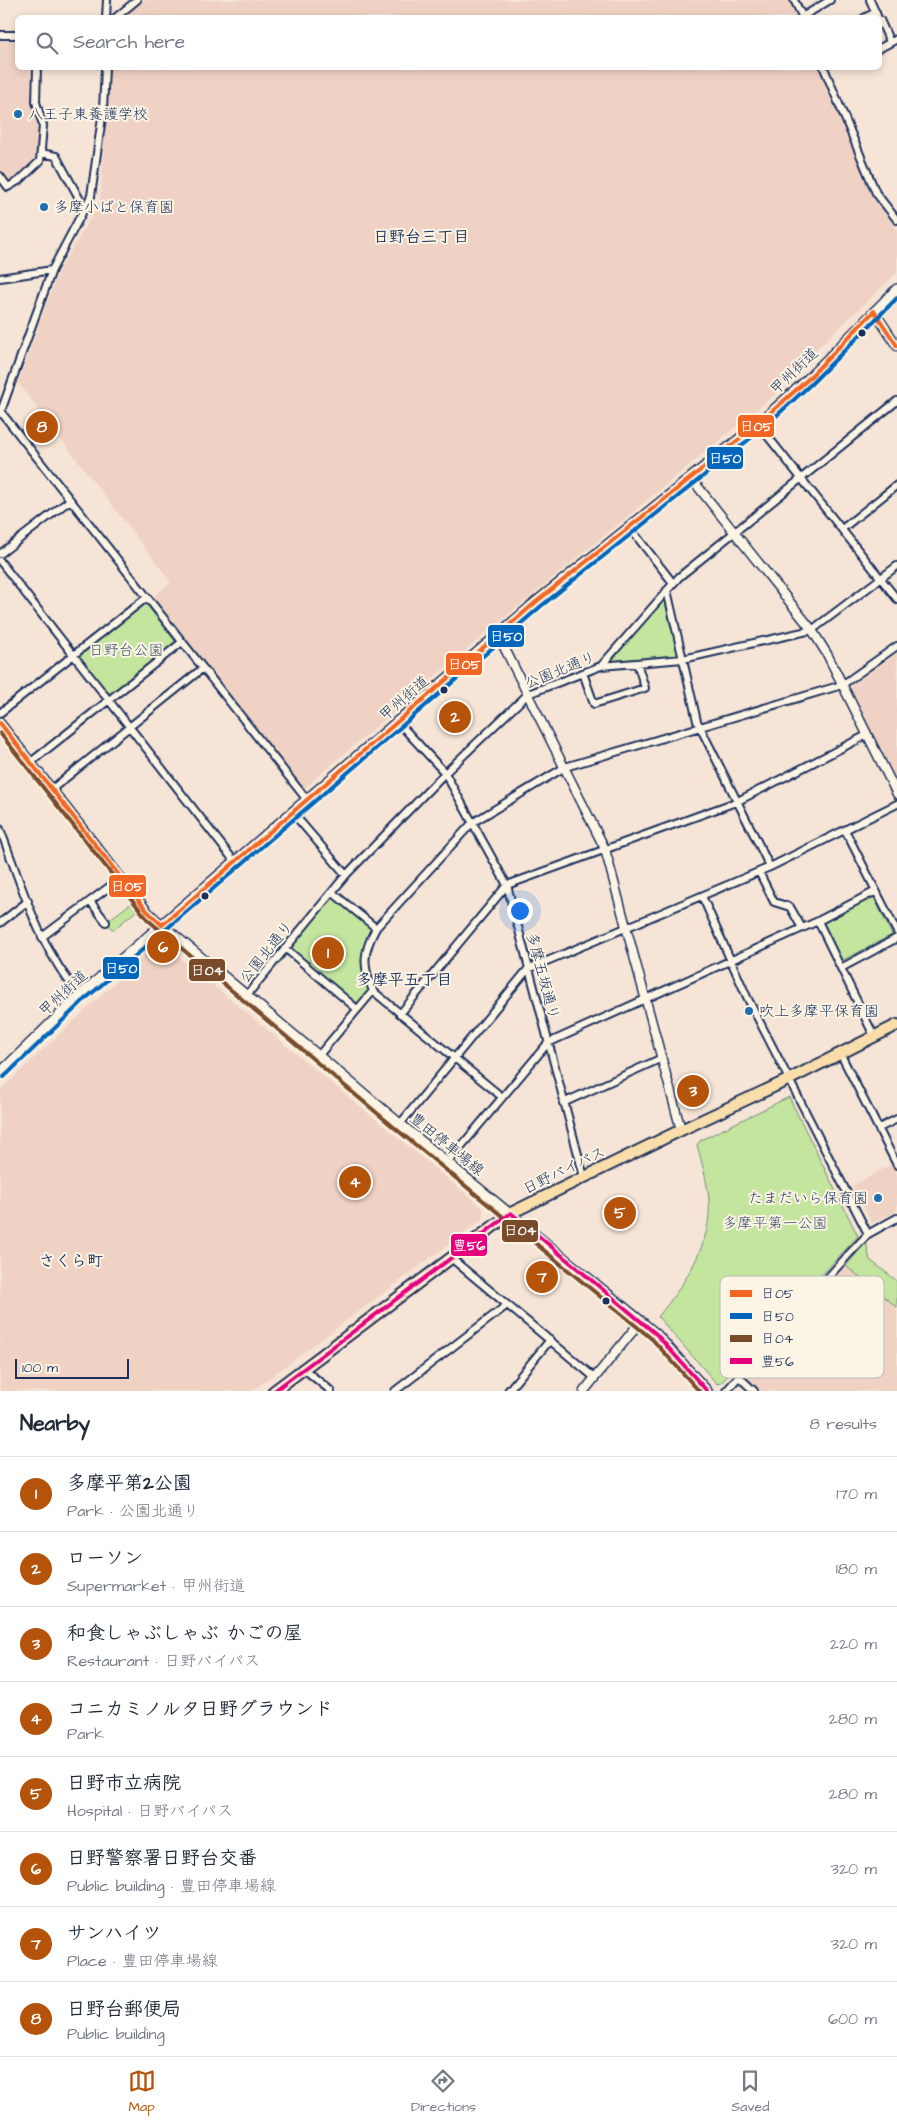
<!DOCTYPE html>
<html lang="en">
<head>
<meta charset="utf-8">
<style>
  body { margin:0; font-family:"Architects Daughter","Klee One",sans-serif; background:#f6f6f7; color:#1f2937 }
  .scale { position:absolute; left:15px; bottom:12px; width:114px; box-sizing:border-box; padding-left:5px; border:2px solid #1b2f5e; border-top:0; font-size:14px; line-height:18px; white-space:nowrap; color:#1b2f5e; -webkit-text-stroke:4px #fcf5e5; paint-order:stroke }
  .you { position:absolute; left:519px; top:910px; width:18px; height:18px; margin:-12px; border:4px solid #fff; border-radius:50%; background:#1a73e8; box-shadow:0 0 0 8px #1a73e833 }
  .badge { display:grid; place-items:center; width:32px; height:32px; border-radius:50%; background:#b45309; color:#fff; font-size:16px; font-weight:700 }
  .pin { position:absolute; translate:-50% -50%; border:2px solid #fff; box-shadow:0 1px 5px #0006 }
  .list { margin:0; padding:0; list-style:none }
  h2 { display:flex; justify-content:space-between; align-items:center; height:65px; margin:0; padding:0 20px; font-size:21px }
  h2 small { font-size:16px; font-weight:400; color:#747a83 }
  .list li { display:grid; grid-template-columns:32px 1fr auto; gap:15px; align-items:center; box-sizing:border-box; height:75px; padding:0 20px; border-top:1px solid #e0e1e3 }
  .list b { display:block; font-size:19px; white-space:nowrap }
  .list p { margin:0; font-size:16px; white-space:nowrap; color:#747a83 }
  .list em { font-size:16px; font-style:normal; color:#747a83 }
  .icon { flex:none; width:28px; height:28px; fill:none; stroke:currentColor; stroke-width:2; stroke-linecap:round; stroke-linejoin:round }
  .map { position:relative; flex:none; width:897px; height:1391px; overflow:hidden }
  .search { position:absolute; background:#fff; box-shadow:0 2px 8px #0003; left:15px; right:15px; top:15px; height:55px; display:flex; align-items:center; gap:12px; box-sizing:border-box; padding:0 18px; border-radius:8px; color:#747a83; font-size:19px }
  .sheet { height:665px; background:#fff }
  nav { display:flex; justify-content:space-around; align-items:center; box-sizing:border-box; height:70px; border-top:1px solid #e0e1e3; background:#fff; font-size:14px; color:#747a83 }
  nav a { display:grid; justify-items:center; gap:2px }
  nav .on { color:#b45309 }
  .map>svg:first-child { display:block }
  .built { fill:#efd2c4 }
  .green { fill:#c4e59d; stroke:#708a7e }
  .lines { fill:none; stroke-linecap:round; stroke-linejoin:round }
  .minor-casing { stroke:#1b2f5e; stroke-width:10 }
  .tertiary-casing { stroke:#1b2f5e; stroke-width:11 }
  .secondary-casing { stroke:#1b2f5e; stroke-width:12 }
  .trunk-casing { stroke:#1b2f5e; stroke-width:14 }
  .minor { stroke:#fcf5e5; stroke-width:6 }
  .tertiary { stroke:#fcf5e5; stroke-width:8 }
  .secondary { stroke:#fcf5e5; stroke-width:9 }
  .trunk { stroke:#f9deab; stroke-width:10 }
  .bus-1-casing { stroke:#fcf5e5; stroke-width:8 }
  .bus-2-casing { stroke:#fcf5e5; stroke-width:8 }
  .bus-3-casing { stroke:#fcf5e5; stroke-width:8 }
  .bus-4-casing { stroke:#fcf5e5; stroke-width:8 }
  .bus-1 { stroke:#f26522; stroke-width:4 }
  .bus-2 { stroke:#0065bd; stroke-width:4 }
  .bus-3 { stroke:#7a4b2a; stroke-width:4 }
  .bus-4 { stroke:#e5007d; stroke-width:4 }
  .poi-dot { fill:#1f6fb2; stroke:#fcf5e5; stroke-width:2 }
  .bus-dot { fill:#1b2f5e; stroke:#fcf5e5; stroke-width:2 }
  .labels { text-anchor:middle; stroke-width:4; stroke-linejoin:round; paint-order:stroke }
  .poi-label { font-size:15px; fill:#1b2f5e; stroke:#fcf5e5; text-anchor:start }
  .street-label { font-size:15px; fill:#1b2f5e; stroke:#fcf5e5 }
  .park-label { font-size:15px; fill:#3d536b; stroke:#fcf5e5 }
  .neighbourhood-label { font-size:16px; font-weight:bold; fill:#1b2f5e; stroke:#fcf5e5 }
  .key { fill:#fcf5e5; stroke:#b8babc; stroke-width:1 }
  .key-label { font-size:14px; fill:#1b2f5e }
  .line-badge { stroke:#fcf5e5; stroke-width:2 }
  .badge-label { font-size:14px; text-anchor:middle; font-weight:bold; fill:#fff }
</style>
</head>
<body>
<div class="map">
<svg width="897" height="1391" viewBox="0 0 897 1391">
  <rect width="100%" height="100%" fill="#f6e5d6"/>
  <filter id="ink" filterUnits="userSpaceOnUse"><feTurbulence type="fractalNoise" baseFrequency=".02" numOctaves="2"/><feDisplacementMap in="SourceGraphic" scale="10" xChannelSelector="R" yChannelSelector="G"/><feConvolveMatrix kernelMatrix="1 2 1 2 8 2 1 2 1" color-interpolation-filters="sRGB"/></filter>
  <g filter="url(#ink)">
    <path class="built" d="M144 0H788L796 17H122Z
      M0 41H17L18 68H30L31 103 39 126 37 160 8 183 0 169Z
      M109 68H819L872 194 897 231V273L801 364 779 391 467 649 302 790 150 599 171 582 18 383 59 270 100 203Z
      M897 653V783L851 690 853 684Z
      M153 947 160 954 168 948 483 1208V1219L252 1391H0V1090Z
      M892 1164 897 1175V1211L872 1223 852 1186Z
      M846 1266 897 1307V1391H760L746 1378Z"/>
    <path class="green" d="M664 599 678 655 608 661Z
      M143 600 178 645 109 700 74 655Z
      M332 892 376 928 364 958 373 991 357 1009 285 948Z
      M874 897 892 935 841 961 823 923Z
      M130 904 136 911 113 930 106 922Z
      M789 1097 858 1236 721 1383 717 1384 658 1317C684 1284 713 1243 709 1199 707 1181 702 1163 697 1145L701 1140Z
      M866 1242 870 1260 897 1281V1307L846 1266Z"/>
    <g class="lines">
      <g class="minor-casing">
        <path id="minor" d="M794 0 803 18
          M870 0 878 18
          M802 17 830 0
          M106 18 107 0
          M115 18 137 0
          M864 18 876 12
          M880 20 890 42
          M0 35H18
          M880 48 897 39
          M824 68 876 193 897 220
          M41 153 56 156 84 207
          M0 176 8 187 20 180 40 161 43 125 36 102 37 68
          M0 278 52 270
          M1 412 307 800
          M0 414 52 270 91 196 103 110 105 68
          M758 424 897 599
          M630 528 673 583
          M842 529 897 485
          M0 554 70 500
          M0 561 235 862
          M667 590 697 721 770 867
          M601 666 679 577 897 401
          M583 673 594 704 645 688 637 663
          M0 713 146 598
          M398 722 445 773 507 885 584 1177
          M31 762 182 642
          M52 789 203 668
          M292 812 346 875
          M0 829C22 886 39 949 80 995
          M845 830 897 932
          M759 872 774 902 790 907 802 928
          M332 892 376 928
          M702 896 747 997 868 1234
          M90 901 106 922
          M818 921 874 1036
          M0 923 28 901
          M42 937 121 878
          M285 948 357 1009
          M841 968 897 938
          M247 995 346 875 445 773 528 694 601 666 683 659 812 630 897 566
          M400 1014 507 885 736 802 867 735
          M840 1053 897 1165
          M319 1055 373 991
          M502 1097 373 991C362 965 363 952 376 928L472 823 565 767 842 685 897 646
          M563 1103 662 1058
          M400 1124 528 969 770 867 897 804
          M879 1128 897 1119
          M448 1162 548 1043 818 921 876 891
          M451 1258 595 1378
          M304 1369 331 1391
          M739 1377 754 1391
          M395 1391 507 1305
          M508 1391 550 1340
          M726 1391 849 1254 868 1234 897 1218"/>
      </g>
      <g class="tertiary-casing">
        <path id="tertiary" d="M874 311 897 346
          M691 478 812 630 827 654 897 794
          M498 635 605 849 681 1130
          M0 723 147 911 162 925
          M584 1391 641 1321"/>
      </g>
      <g class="secondary-casing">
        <path id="secondary" d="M162 925 400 1124 638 1319 656 1334 707 1391
          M0 1073 80 995 536 602 758 424 807 380 897 289"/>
      </g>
      <g class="trunk-casing">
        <path id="trunk" d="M274 1391 511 1213 681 1130 790 1079 897 1025"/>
      </g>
      <use href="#minor" class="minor"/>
      <use href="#tertiary" class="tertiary"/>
      <use href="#secondary" class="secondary"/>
      <use href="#trunk" class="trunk"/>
      <g class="bus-1-casing">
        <path id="bus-1" d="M0 723 147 911 162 925 536 602 758 424 807 380 874 311 897 346"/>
      </g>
      <g class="bus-2-casing">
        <path id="bus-2" d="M4 1077 84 1000 540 607 762 429 811 384 897 298"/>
      </g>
      <g class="bus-3-casing">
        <path id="bus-3" d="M0 733 148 920 396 1129 652 1339 699 1391"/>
      </g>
      <g class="bus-4-casing">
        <path id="bus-4" d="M274 1391 511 1213 656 1334 707 1391"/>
      </g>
      <use href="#bus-1" class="bus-1"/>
      <use href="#bus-2" class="bus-2"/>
      <use href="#bus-3" class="bus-3"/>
      <use href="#bus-4" class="bus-4"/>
    </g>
  </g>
  <g class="poi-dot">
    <circle cx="18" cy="114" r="5"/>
    <circle cx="44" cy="207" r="5"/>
    <circle cx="749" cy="1011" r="5"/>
    <circle cx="878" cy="1198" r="5"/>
  </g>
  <g class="bus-dot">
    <circle cx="862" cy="333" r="4.5"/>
    <circle cx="444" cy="690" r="4.5"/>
    <circle cx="205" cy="896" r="4.5"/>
    <circle cx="606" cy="1301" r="4.5"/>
  </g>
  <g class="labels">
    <g class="poi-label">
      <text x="28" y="119">八王子東養護学校</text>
      <text x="54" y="212">多摩小ばと保育園</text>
      <text x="759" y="1016">吹上多摩平保育園</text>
      <text x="868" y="1203" text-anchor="end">たまだいら保育園</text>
    </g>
    <g class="street-label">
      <text transform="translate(794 371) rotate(-44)" y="5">甲州街道</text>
      <text transform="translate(560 670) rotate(-22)" y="5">公園北通り</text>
      <text transform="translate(404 698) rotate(-41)" y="5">甲州街道</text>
      <text transform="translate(266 952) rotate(-51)" y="5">公園北通り</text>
      <text transform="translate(543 976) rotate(75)" y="5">多摩五坂通り</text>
      <text transform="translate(63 993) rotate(-43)" y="5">甲州街道</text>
      <text transform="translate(447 1144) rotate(39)" y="5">豊田停車場線</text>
      <text transform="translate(564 1170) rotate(-26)" y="5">日野バイパス</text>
    </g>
    <g class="park-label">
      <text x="126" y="655">日野台公園</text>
      <text x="775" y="1228">多摩平第一公園</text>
    </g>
    <g class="neighbourhood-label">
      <text x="421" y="242">日野台三丁目</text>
      <text x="404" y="985">多摩平五丁目</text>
      <text x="71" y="1266">さくら町</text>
    </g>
  </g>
  <rect x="720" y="1276" width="164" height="102" rx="8" class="key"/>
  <rect x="730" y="1290" width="22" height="7" fill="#f26522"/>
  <rect x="730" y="1313" width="22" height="6" fill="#0065bd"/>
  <rect x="730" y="1335" width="22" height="7" fill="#7a4b2a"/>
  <rect x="730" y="1358" width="22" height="6" fill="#e5007d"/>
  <g class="key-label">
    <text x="761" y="1298">日05</text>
    <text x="761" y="1321">日50</text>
    <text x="761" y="1343">日04</text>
    <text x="761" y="1366">豊56</text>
  </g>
  <g class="line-badge">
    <rect x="737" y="414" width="38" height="24" rx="5" fill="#f26522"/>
    <rect x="706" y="446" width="38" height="24" rx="5" fill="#0065bd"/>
    <rect x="487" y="624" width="38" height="24" rx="5" fill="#0065bd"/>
    <rect x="445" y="652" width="38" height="24" rx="5" fill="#f26522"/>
    <rect x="108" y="874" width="39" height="24" rx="5" fill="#f26522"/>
    <rect x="102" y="956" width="38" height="24" rx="5" fill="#0065bd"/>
    <rect x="188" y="958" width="38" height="24" rx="5" fill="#7a4b2a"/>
    <rect x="501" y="1219" width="38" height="24" rx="5" fill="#7a4b2a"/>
    <rect x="450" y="1233" width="38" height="24" rx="5" fill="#e5007d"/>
  </g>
  <g class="badge-label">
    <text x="756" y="431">日05</text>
    <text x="725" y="463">日50</text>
    <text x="506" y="641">日50</text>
    <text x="464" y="669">日05</text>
    <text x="127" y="891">日05</text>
    <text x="121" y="973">日50</text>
    <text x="207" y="975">日04</text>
    <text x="520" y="1235">日04</text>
    <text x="469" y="1250">豊56</text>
  </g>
</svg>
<div class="scale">100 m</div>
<div class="you"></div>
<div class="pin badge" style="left:328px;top:953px">1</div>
<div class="pin badge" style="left:455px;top:717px">2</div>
<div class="pin badge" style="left:693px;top:1091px">3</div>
<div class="pin badge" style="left:355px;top:1182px">4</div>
<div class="pin badge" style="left:620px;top:1213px">5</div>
<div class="pin badge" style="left:163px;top:947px">6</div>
<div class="pin badge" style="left:542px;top:1277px">7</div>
<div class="pin badge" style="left:42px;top:427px">8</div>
<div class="search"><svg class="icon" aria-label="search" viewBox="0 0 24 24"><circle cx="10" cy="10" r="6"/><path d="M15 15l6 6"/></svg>Search here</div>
</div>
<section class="sheet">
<h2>Nearby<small>8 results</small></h2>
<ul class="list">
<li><span class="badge">1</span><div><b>多摩平第2公園</b><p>Park · 公園北通り</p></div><em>170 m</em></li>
<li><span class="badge">2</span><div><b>ローソン</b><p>Supermarket · 甲州街道</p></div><em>180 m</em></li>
<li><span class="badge">3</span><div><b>和食しゃぶしゃぶ かごの屋</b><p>Restaurant · 日野バイパス</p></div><em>220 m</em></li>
<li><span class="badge">4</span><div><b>コニカミノルタ日野グラウンド</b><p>Park</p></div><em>280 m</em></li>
<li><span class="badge">5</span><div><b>日野市立病院</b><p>Hospital · 日野バイパス</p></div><em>280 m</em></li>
<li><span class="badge">6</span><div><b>日野警察署日野台交番</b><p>Public building · 豊田停車場線</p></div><em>320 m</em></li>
<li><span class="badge">7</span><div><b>サンハイツ</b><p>Place · 豊田停車場線</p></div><em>320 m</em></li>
<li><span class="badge">8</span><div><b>日野台郵便局</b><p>Public building</p></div><em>600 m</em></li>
</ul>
</section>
<nav>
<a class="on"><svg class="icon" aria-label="map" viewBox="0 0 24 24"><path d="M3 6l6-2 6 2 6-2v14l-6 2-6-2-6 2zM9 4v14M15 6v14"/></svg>Map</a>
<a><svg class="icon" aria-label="directions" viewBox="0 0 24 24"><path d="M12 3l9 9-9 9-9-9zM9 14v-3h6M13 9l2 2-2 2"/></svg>Directions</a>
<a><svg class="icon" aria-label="saved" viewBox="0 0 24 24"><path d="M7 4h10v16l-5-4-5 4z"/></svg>Saved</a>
</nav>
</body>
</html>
